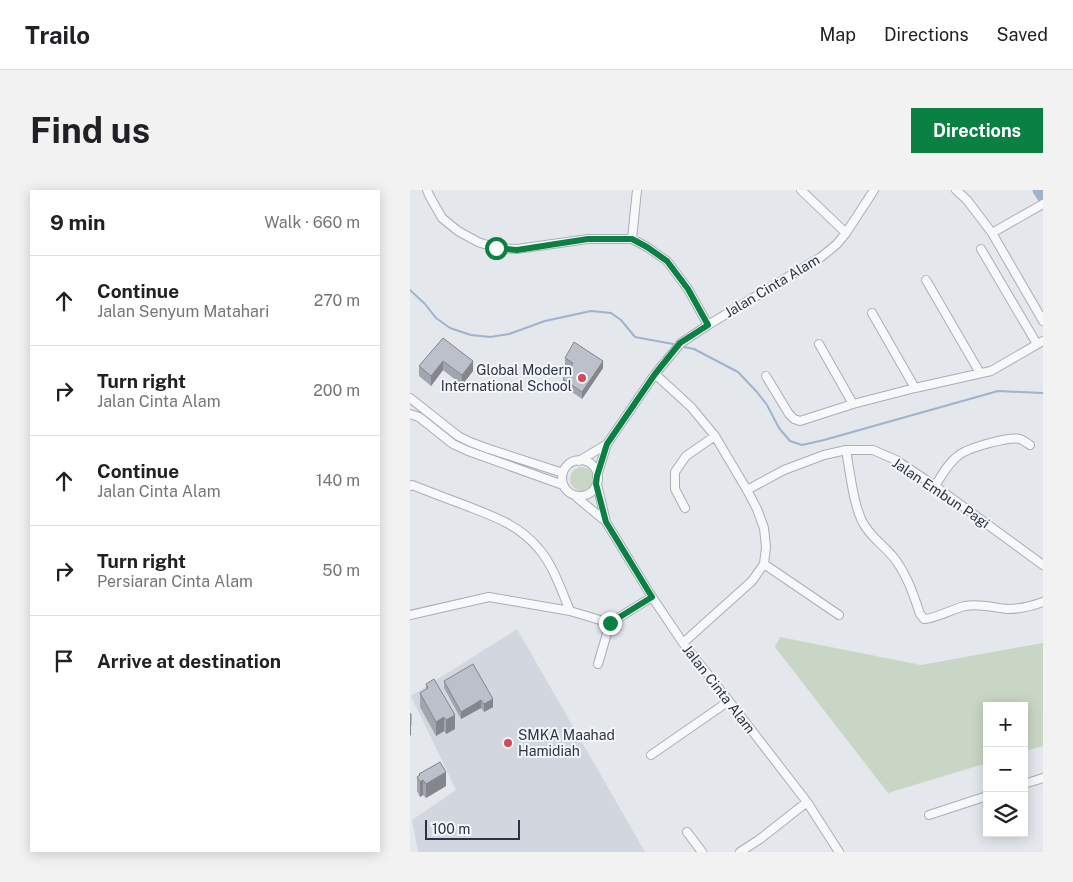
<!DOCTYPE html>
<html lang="en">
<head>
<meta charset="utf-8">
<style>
  body { margin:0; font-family:"Public Sans",sans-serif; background:#f2f2f2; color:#202124 }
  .controls { position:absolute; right:15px; bottom:15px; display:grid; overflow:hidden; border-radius:0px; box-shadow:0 2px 12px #0003 }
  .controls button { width:45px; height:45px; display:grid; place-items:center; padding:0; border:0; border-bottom:1px solid #e0e0e0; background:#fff; color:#202124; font:25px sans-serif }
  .scale { position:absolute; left:15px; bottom:12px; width:95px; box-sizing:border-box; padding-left:5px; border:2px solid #2b3445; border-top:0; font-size:14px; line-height:18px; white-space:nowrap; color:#2b3445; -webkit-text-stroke:4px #f4f6f9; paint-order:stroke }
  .stop { position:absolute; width:15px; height:15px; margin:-11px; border:4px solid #0b8043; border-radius:50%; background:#fff }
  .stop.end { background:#0b8043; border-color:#fff; box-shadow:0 1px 5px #0008 }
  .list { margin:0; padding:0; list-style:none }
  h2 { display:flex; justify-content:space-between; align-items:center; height:65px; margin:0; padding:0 20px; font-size:21px }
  h2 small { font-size:16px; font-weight:400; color:#757577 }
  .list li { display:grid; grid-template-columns:32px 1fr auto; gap:15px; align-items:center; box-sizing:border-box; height:90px; padding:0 20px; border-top:1px solid #e0e0e0 }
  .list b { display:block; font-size:19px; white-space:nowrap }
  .list p { margin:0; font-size:16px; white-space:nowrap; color:#757577 }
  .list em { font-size:16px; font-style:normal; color:#757577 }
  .icon { flex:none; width:28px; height:28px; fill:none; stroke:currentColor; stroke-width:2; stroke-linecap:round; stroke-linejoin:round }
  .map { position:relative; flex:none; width:633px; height:662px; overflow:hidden; border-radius:0px }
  header { display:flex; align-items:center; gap:30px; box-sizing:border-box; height:70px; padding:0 25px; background:#fff; border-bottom:1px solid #e0e0e0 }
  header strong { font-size:24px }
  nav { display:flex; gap:28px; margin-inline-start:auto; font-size:18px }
  .intro { display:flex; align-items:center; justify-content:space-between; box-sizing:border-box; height:120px; padding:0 30px }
  h1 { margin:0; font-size:35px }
  .button { padding:12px 22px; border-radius:0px; background:#0b8043; color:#fff; font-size:18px; font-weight:700 }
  main { display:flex; gap:30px; padding:0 30px }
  aside { flex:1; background:#fff; border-radius:0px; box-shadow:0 2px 12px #0003 }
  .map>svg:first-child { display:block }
  .built { fill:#d2d6de }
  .green { fill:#c9d6c5 }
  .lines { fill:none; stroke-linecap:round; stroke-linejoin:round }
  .stream { stroke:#9fb4cc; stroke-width:2 }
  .river { stroke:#9fb4cc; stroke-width:11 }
  .minor-casing { stroke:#a9aeb7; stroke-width:10 }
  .minor { stroke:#f7f8fa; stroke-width:8 }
  .wall { fill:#a1a5ae }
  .shaded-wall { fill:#83868d }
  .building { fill:#bbc0ca; stroke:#83868d }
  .route { stroke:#0b8043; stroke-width:6 }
  .poi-dot { fill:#d1495b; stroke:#f4f6f9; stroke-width:2 }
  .labels { text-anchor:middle; stroke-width:4; stroke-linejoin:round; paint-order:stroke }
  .street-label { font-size:14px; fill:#2b3445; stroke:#f4f6f9 }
  .poi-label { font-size:14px; fill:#2b3445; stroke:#f4f6f9; text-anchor:end }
</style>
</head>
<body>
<header>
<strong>Trailo</strong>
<nav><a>Map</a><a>Directions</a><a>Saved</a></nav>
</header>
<div class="intro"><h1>Find us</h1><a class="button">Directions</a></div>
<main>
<aside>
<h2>9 min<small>Walk · 660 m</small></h2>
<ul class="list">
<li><svg class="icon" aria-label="ahead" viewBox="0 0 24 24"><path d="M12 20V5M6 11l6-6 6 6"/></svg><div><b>Continue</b><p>Jalan Senyum Matahari</p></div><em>270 m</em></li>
<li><svg class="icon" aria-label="right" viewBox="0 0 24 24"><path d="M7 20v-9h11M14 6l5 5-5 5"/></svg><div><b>Turn right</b><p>Jalan Cinta Alam</p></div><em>200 m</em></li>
<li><svg class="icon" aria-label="ahead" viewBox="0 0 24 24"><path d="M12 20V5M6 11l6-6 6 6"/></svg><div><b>Continue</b><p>Jalan Cinta Alam</p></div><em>140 m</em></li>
<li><svg class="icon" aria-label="right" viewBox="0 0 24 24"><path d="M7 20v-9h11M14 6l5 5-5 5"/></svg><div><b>Turn right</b><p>Persiaran Cinta Alam</p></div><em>50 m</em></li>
<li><svg class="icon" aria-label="arrive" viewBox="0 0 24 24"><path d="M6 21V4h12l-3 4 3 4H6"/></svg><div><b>Arrive at destination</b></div></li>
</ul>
</aside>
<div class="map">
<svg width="633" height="662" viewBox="0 0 633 662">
  <rect width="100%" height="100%" fill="#e4e7ec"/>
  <path class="built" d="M107 439 235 662H8L2 630 46 600 1 506Z"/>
  <path class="green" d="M160 289a12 12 0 1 1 24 0a12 12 0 1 1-24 0Z
    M370 447 511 475 633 453V556L614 561V516H577V573L478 603 365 457Z"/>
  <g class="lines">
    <path class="stream" d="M0 100 15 114 26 128 40 138 61 145 80 147 99 144 135 131 181 121 201 123 211 130 225 147 263 154
      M274 157 284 159 328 182 347 202 357 215 369 238 380 251 392 255 414 250 588 201 633 203"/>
    <path class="river" d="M628 0 633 8"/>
    <g class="minor-casing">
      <path id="minor" d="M17 0 19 5 32 28 48 41 68 52 86 58 107 59 178 49H222L237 57 257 71 278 99 298 135
        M391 0 436 43
        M546 0 557 10 582 43 633 14
        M582 43 633 131
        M222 49 227 0
        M571 59 627 154
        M516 90 570 183
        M462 123 505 198
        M409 154 443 214
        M245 184 281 217 305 246 337 300 347 319 354 338 356 357 354 374 342 391 273 453
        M356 186 379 224 384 229 390 231 443 214 505 198 581 181 633 151
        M0 208 48 246 60 252 79 259 153 283
        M0 224 9 227 43 254 58 261 153 295
        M436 260C440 282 443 312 452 331 460 348 477 357 487 372 498 388 504 406 510 424L514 429C524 429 543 419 555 416 569 413 584 418 598 419 610 419 622 416 633 412
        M152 288a18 18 0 1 1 36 0a18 18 0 1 1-36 0Z
        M169 271 197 254
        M187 286 197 254 245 184 271 153 298 135 411 67 427 54 436 43 464 0
        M187 294 196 332 242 407 273 453 319 511 397 612 429 662
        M0 296 2 295C20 302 38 309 57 316 85 327 109 335 129 359 143 375 152 402 160 421
        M525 296C532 285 538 273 549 265 558 258 599 246 610 249 613 250 617 253 620 255
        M337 300 374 280 414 265 436 260H463L486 270 525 296 633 375
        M165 306 194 330
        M275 318 265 299V282L276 266 305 246
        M354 374 429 425
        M0 425 79 407 160 421 200 433 242 407
        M188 474 200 433
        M241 565 319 511
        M614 594 633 588
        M519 625 577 606
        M277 642 292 662
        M330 662 350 649 397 612"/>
    </g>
    <use href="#minor" class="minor"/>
  </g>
  <path class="wall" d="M33 148 63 181 52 195 33 180 21 196 9 186V176Z
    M155 168 193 178 172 209 153 196V189L160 178 155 175Z
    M34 491 83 517 74 522 71 518 51 529 34 498Z
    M16 494 45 539 36 544 34 541 26 546 10 517V503L16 500Z
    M9 584 36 596 16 608 13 605 10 607 7 601V587L9 585Z"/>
  <path class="shaded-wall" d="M33 171V180L21 196V186Z
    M63 171V181L52 195V185Z
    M193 171V178L172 209V202Z
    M83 509V517L74 522V514Z
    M71 510V518L51 529V522Z
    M45 525V539L36 544V530Z
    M34 527V541L26 546V532Z
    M1 535V545L0 546V536Z
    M36 582V596L16 608V594Z
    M13 590V605L10 607V592Z"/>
  <path class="building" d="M33 148 63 171 52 185 33 171 21 186 9 176Z
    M164 152 193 171 172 202 153 189 163 173 155 168Z
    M63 474 83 509 74 514 71 510 51 522 34 491Z
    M24 489 45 525 36 530 34 527 26 532 10 503 18 498 16 494Z
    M0 523 1 524V535L0 536Z
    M30 572 36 582 16 594 13 590 10 592 7 587 10 585 9 584Z"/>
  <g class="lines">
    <path class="route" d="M86 58 107 60 178 49H222L237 57 257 71 278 99 298 135 270 153 245 184 197 254 187 286 186 294 196 332 242 407 200 433"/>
  </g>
  <g class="poi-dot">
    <circle cx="172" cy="188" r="5"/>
    <circle cx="98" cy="553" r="5"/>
  </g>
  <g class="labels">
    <g class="street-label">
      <text transform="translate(362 96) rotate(-31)" y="5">Jalan Cinta Alam</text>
      <text transform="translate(531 303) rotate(34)" y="5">Jalan Embun Pagi</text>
      <text transform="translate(309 499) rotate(52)" y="5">Jalan Cinta Alam</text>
    </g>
    <g class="poi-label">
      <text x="162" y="185">Global Modern<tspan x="162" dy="16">International School</tspan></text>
      <text x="108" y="550" text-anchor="start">SMKA Maahad<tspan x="108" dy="16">Hamidiah</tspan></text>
    </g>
  </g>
</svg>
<div class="controls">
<button>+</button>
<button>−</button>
<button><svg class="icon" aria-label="layers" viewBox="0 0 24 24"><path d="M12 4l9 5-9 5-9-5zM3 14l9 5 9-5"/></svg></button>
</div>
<div class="scale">100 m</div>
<div class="stop" style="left:86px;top:58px"></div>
<div class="stop end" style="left:200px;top:433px"></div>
</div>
</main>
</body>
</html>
